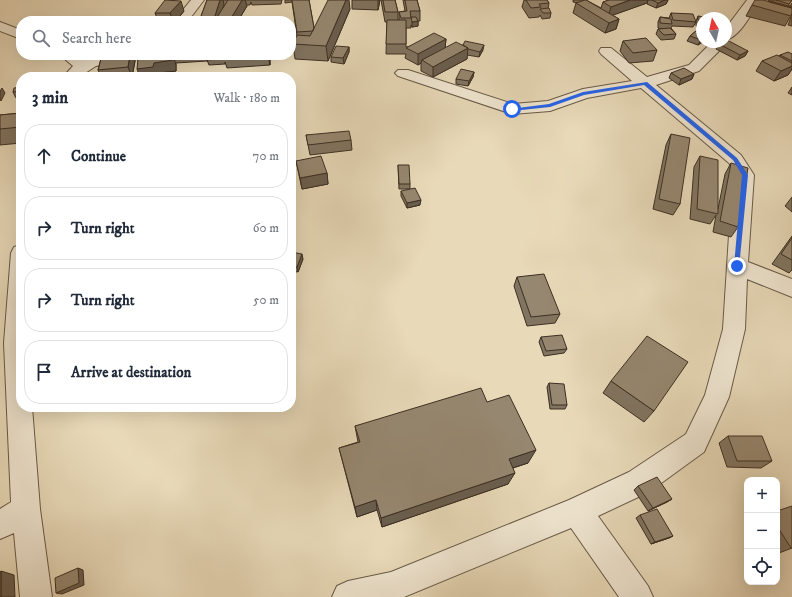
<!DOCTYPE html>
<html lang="en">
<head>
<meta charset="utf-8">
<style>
  body { margin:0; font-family:"IM FELL DW Pica",serif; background:#f2f2f3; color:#1f2937 }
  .controls { position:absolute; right:12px; bottom:12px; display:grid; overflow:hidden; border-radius:8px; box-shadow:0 4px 16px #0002 }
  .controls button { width:36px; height:36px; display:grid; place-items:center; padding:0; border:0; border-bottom:1px solid #e0e1e3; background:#fff; color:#1f2937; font:20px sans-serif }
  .compass { position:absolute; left:696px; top:12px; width:36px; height:36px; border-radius:50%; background:#fff; box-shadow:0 4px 16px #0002; rotate:351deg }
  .stop { position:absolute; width:12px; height:12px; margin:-9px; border:3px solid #2563eb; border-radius:50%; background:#fff }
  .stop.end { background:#2563eb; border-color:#fff; box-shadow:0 1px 4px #0008 }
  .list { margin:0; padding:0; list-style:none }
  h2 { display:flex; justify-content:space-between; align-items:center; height:52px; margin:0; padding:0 16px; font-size:17px }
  h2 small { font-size:13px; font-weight:400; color:#747a83 }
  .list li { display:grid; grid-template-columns:26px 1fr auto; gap:12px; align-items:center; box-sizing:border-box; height:64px; margin:0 8px 8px; padding:0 8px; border:1px solid #e0e1e3; border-radius:16px }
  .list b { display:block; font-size:15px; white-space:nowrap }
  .list em { font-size:13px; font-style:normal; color:#747a83 }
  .icon { flex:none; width:22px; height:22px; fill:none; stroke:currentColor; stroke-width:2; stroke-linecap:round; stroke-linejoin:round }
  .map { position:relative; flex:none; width:792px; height:597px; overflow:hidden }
  .search { position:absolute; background:#fff; box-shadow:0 4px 16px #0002; left:16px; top:16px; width:280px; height:44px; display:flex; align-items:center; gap:10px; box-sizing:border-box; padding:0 14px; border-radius:16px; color:#747a83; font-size:15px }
  .panel { position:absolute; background:#fff; box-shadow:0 4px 16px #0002; left:16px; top:72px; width:280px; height:340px; border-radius:16px }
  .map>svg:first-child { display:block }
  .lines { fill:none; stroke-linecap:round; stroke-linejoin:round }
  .minor-casing { stroke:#685a48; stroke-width:2 }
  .minor { fill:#f0e6d1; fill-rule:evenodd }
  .wall { fill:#817460; stroke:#3d2f23 }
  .shaded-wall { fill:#695e4e; stroke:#3d2f23 }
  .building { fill:#968770; stroke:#3d2f23 }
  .route { fill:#2563eb }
</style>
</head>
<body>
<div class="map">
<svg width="792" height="597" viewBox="0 0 792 597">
  <rect width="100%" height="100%" fill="#e8d9b8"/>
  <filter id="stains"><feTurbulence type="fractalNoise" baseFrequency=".005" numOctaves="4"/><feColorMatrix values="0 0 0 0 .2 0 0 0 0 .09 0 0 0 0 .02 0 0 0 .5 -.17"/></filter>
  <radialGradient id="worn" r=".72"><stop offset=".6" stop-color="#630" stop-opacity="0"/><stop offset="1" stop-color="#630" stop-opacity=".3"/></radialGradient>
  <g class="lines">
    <g class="minor-casing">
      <path id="minor" d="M191 0H204L188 21H174Z
        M747 0H760C752 12 741 36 726 40V28Z
        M0 22 21 30V39L0 31Z
        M726 40 727 42 725 45 699 71 656 85 741 155 754 175 748 262 792 279V297L747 279 745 329 729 397 704 452 649 492 598 516 648 586 653 597H619L571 528 404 597H332L337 586 348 581 391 572 569 500 629 472 686 434 705 395 723 329 729 235 736 175 729 163 641 88 587 98 550 111 512 114 398 76 395 73 398 70H408L513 104 548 101 583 89 632 81 601 54 599 51 601 48H611L647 77 689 65 712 42H726Z
        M60 55H77L85 60 104 55H138L136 58 96 66 79 77H63L73 66Z
        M21 245V407H32L40 509 52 597H20L14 533 0 539V509L11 502 4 343 11 253 14 247Z"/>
    </g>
    <use href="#minor" class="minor"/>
  </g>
  <path class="wall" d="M207 0H282L281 4 252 5 251 2 250 5H246L247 6 238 21H201L200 19Z
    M285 0H309L314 28 350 9 328 61 295 59 293 44 297 36 292 2 285 3Z
    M352 0H380L378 10 352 9Z
    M381 0H395L398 12V20H399V12L405 11 403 0H417L420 11V21H418V26L412 27 411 25V28H406V47L446 39 445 48 463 45 483 50 479 57 467 55V59L433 77 421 71V63L418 65 405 58 406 54H386L387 22H385Z
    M524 0H547L549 3 548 9 551 13 550 18 542 19 540 15 539 17 529 18 522 7Z
    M573 0H586L601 8 603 2 609 0H668L666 4 656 8 647 4V2V3L612 15 619 19 616 29 605 33 573 13 576 3H577L573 2Z
    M769 0H792L788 6H790L792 3V26L788 25 791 17H790L785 26 746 16 752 5 768 1Z
    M184 11 176 21H158L155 13Z
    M671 13 696 22 693 27 672 26 671 28 676 34 674 39 661 40 656 34 658 29H663L658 28V22L660 17 669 18Z
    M698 16 702 18V27L696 26V21Z
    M696 31 702 42 698 45 687 41 690 36Z
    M623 41 657 50 653 61 629 63 620 51Z
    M719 44 748 51 745 56 737 60 716 49Z
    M349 47V52L344 64 331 62V57Z
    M792 54V69L788 75 774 81 756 71 762 61 779 56 780 55Z
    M102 55H133L135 61 132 77H101L98 70Z
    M135 55H207V61L176 63V71L158 73 138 61Z
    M207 55H270V65L227 68 225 62V64L209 65 207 60Z
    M474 72 473 77 468 86 456 84V79Z
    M671 73 694 74 692 79 679 85 669 78Z
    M21 87V97L16 98 13 92Z
    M792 87V95L788 93Z
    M21 99V108H20L17 103Z
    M21 113V143L0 145V115Z
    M671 134 680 204 673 215 653 209 666 145Z
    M306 135 351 140 352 150 310 155Z
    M700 156 718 209 725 174 731 163 738 227 731 237 713 232 716 215 710 224 690 219 694 167Z
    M296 161 327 173 328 184 302 189Z
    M398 165 410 184V189H399Z
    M401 191 420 205 407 208 401 196Z
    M792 197V212L785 206Z
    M792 236V270L789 273 772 264Z
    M291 252 303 259 298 272 291 271Z
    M517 277 560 314 555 323 527 326 514 286Z
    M541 337 567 349 564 353 544 356 539 342Z
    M611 381 654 411 644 422 603 393Z
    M549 383 567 405 565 409H550L547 387Z
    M487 402 528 463 513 468 508 484 382 527 377 510 357 517 339 448 358 442 355 426Z
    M728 436 772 461 761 468 727 467 719 443Z
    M638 486 672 499 667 502 648 511 634 490Z
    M777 511 792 548 779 553 777 550Z
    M640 515 673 536 669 538 651 544 636 518Z"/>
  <path class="shaded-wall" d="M220 0H223L224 5 219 19H216L217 21H214V19Z
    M242 0H245L247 6 238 21H231L230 20Z
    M346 0H349L350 9 328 61 326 46Z
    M378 0H380L378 10Z
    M630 0H648L647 3 608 17 611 7Z
    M665 0H668L666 4 656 8 658 3Z
    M181 1 184 11 176 21H173L170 13Z
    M619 19 616 29 605 33 609 23Z
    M418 21V26L412 27V22Z
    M446 39 445 49 422 60 421 63 418 65V54Z
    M702 39V42H703L698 45 701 40Z
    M484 45 483 50 479 57 480 52Z
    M349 47V52L344 64 343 58Z
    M468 48 467 59 433 77V67Z
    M748 51 745 56 737 60 740 55Z
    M130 55H133L135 61 132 77 128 67Z
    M173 55 176 65V71L158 73V77H140L137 69Z
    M205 55H207V61Z
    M268 55H270V65Z
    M792 66V69L788 75 774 81 781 71Z
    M474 72 473 77 468 86 469 81Z
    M694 74 692 79 679 85 681 79Z
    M2 88 5 93 1 101 0 99V91Z
    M327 173 328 184 302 189 300 178Z
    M421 200 420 205 407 208V203Z
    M302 254 303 259 298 272 297 267Z
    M536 450 528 463 503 471 509 459Z
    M515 473 508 484 382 527 381 518Z
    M672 499 667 502 648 511 653 508Z
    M376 500 377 510 357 517 355 507Z
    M673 536 669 538 651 544 655 542Z
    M78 568 83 570 84 585 62 594 56 593Z
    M1 571 14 575 15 597H1Z"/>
  <path class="building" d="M165 0 181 1 170 13H155Z
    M207 0H220L214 19H200Z
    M228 0H242L230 20 216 19Z
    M292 0H309L314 28 313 31 297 32Z
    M328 0H346L326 46 293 44 297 35 310 36Z
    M383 0H395L398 12H385Z
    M405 0H417L420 11H410L411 18H401L399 12 407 11Z
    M526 0H547L549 3 539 4 541 7 531 8Z
    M585 0H586L619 19 609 23 576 3Z
    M609 0H630L611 7 603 2Z
    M652 0H665L658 3Z
    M755 0H763L792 8V13L791 16 752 5Z
    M776 0H792L789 4Z
    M770 1 792 7V8L769 2Z
    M549 8 551 13H543L540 9Z
    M671 13 693 14 696 22 673 20Z
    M698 16 712 18H702V21L698 20Z
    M411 17H416L418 21 412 22Z
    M660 17 671 19 672 24 660 23Z
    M387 20H406V44H386Z
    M670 28 676 34 664 35 658 29Z
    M696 31 702 34V39L701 40 690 36Z
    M434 33 446 39 418 54 406 48Z
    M646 38 657 50 633 53 623 41Z
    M727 40 748 51 740 55 719 44 723 42H726V41Z
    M465 41 484 45 480 52 468 49V48L463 45Z
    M456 42 468 48 433 67 422 60Z
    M336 46 349 47 343 58 331 57Z
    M788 52 792 54V61L780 55Z
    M102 55H130L128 67 98 70Z
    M169 55H173V60L154 63 153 67 137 69 138 59Z
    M207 55H224V58L207 60Z
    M224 55H267L224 57Z
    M777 55 792 63V66L781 71 762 61Z
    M684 68 694 74 681 79 671 73Z
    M461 69 474 72 469 81 456 79Z
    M21 87V91L13 92 14 88Z
    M19 99H21V103H17Z
    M21 113V127L0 129V115Z
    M349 131 351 140 308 145 306 135Z
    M671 134 690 138 680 204 659 199Z
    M321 156 327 173 300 178 296 161Z
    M700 156 718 160V214L697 209Z
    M731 163 748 168 738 227 720 221Z
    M398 165H409L410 184H399Z
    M415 188 421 200 407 203 401 191Z
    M792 238V260L781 254Z
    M291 252 302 254 297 267 291 266Z
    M544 274 560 314 531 317 517 277Z
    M562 335 567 349 546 351 541 337Z
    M647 336 688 362 654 411 611 381Z
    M549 383 564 384 567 405H552Z
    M481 388 487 402 509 395 536 450 509 459 515 473 381 518 376 500 355 507 339 448 360 442 355 426Z
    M728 436H762L772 461H737Z
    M657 477 672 499 653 508 638 486Z
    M792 506V548H791L777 526V511Z
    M657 509 673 536 655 542 640 515Z
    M78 568 79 583 56 593 55 578Z
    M1 571V597H0V572Z"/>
  <path class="route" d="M647 82 737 158 748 175 739 268 734 266 742 175 733 160 644 85 584 95 550 107 512 111 510 109 549 104 583 92Z"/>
  <rect width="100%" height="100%" filter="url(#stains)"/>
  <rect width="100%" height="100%" fill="url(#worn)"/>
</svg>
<div class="controls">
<button>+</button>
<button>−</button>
<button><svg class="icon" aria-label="locate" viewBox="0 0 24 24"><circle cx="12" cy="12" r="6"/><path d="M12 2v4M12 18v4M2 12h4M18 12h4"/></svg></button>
</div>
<svg class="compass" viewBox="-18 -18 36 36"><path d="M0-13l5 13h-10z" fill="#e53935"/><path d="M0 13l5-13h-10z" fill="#747a83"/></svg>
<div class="stop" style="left:512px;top:109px"></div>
<div class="stop end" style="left:737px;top:266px"></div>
<div class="search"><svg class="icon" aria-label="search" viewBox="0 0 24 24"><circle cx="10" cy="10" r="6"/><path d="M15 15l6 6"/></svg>Search here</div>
<section class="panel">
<h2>3 min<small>Walk · 180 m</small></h2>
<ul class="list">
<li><svg class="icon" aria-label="ahead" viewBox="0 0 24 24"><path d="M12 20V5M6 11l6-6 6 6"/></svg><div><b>Continue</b></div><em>70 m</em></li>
<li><svg class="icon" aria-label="right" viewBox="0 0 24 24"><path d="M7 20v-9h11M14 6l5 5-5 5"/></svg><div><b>Turn right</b></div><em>60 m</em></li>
<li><svg class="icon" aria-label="right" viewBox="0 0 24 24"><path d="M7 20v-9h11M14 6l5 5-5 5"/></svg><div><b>Turn right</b></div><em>50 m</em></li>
<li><svg class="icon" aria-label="arrive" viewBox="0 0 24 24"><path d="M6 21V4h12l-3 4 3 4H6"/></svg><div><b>Arrive at destination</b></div></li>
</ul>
</section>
</div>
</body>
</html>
